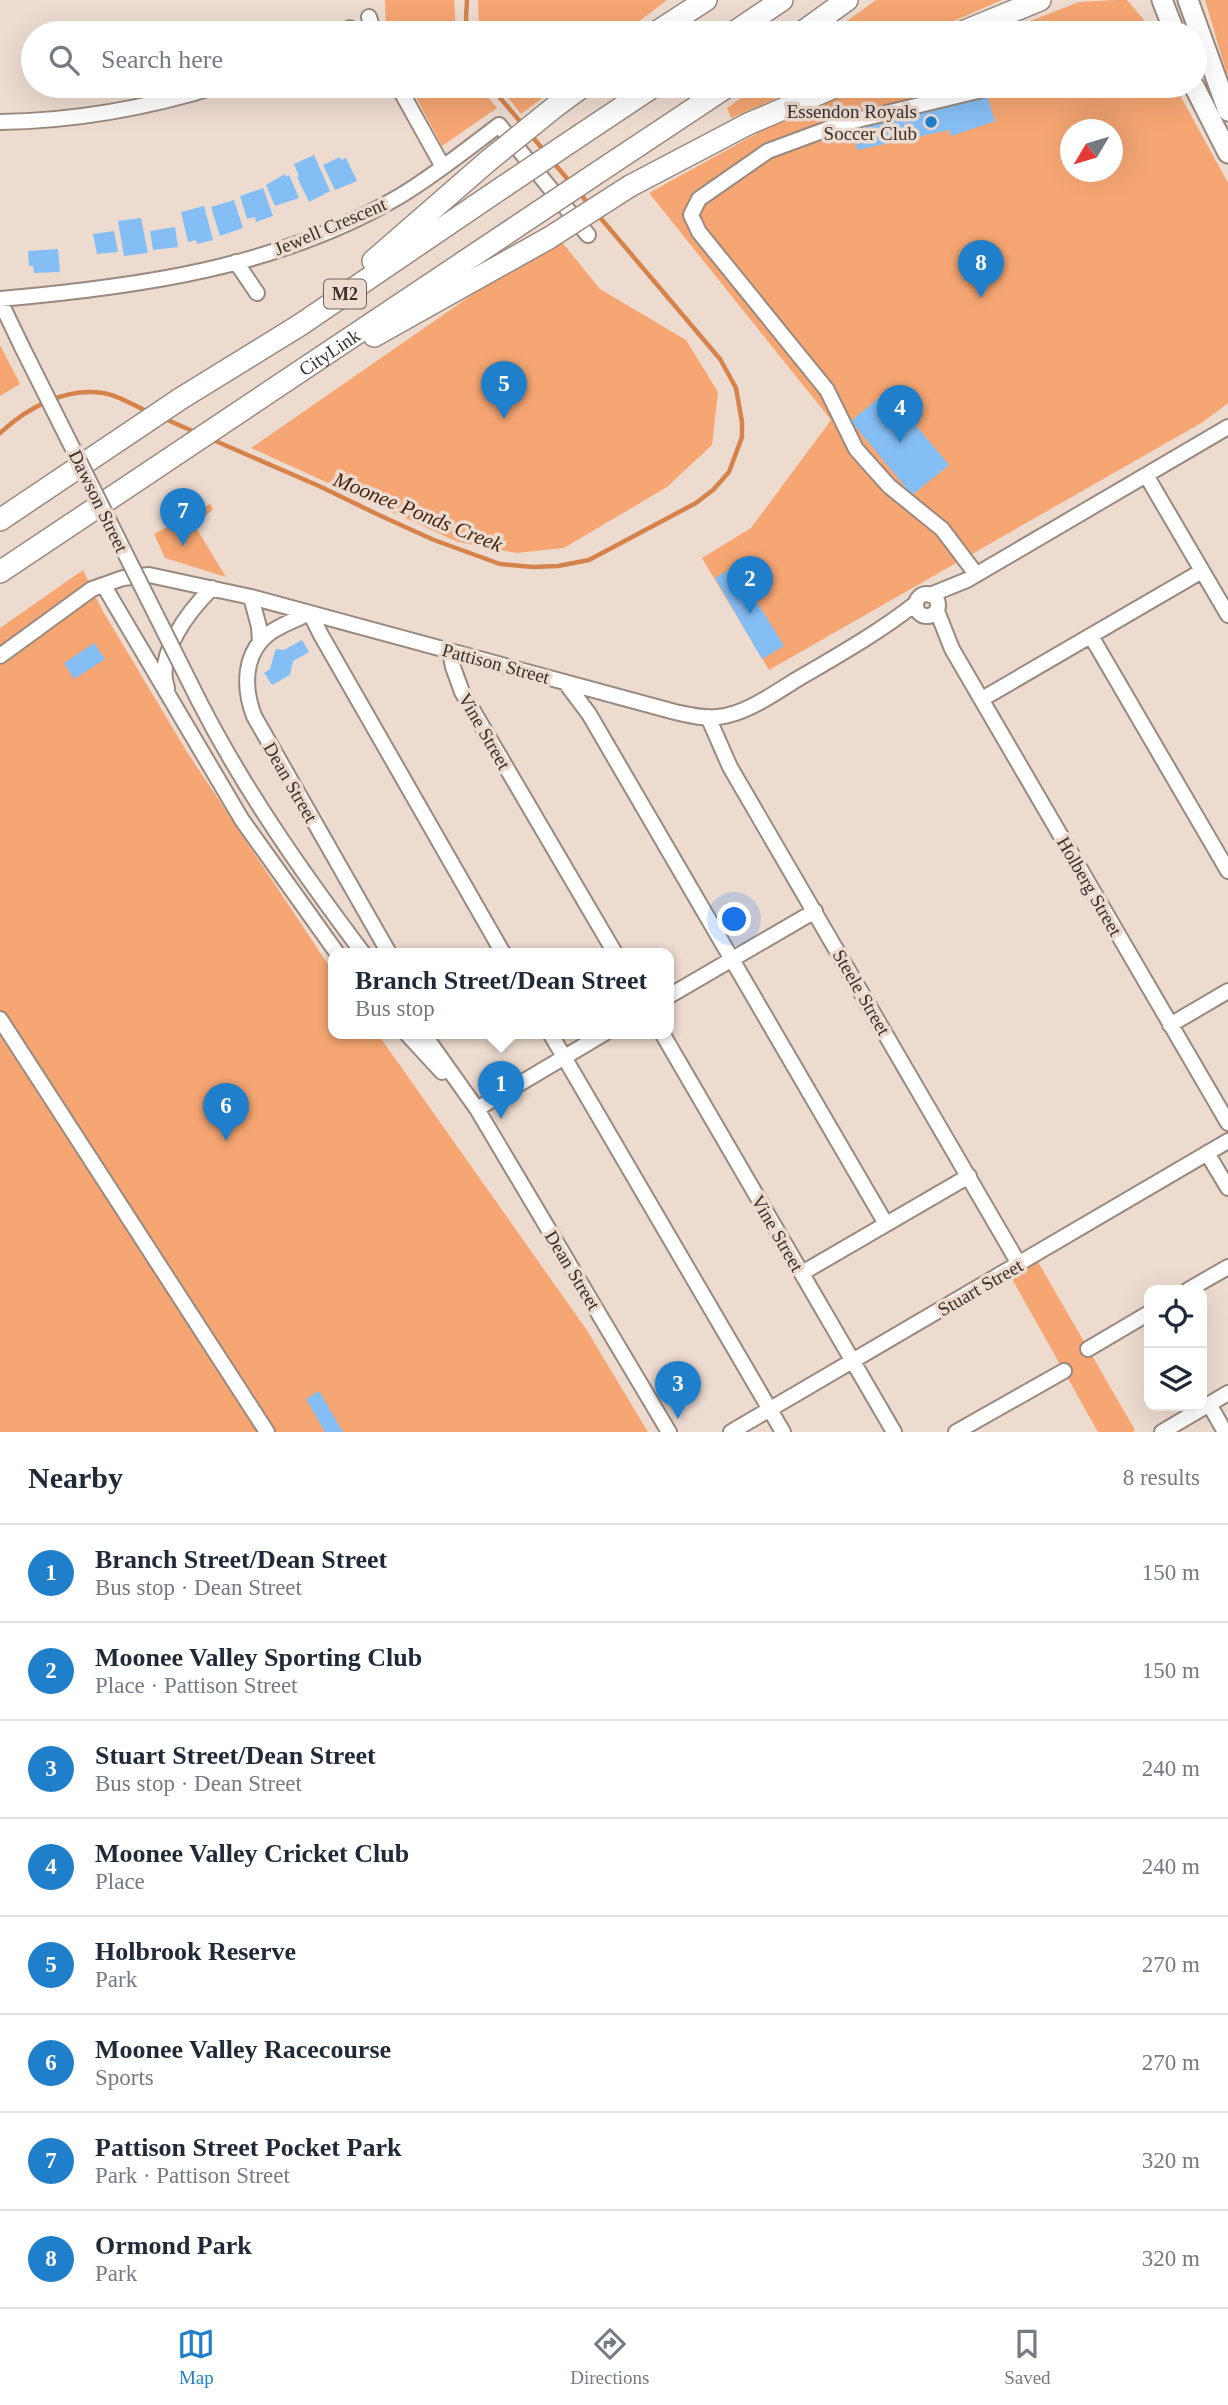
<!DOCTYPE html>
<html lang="en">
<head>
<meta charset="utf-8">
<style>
  body { margin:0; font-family:Georgia,serif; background:#f2f2f3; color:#1f2937 }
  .controls { position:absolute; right:21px; bottom:21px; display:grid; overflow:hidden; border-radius:14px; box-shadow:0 7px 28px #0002 }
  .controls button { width:63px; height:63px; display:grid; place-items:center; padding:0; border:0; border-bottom:2px solid #e0e1e3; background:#fff; color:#1f2937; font:35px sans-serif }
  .compass { position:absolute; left:1060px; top:119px; width:63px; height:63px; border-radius:50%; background:#fff; box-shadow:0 7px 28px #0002; rotate:232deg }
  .you { position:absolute; left:735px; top:920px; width:24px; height:24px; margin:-18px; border:5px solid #fff; border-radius:50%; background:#1a73e8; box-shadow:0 0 0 10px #1a73e833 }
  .badge { display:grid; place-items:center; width:46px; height:46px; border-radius:50%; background:#207fcb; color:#fff; font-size:23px; font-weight:700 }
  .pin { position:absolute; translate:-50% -58px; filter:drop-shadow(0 2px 4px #0008) }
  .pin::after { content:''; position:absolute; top:37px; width:24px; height:21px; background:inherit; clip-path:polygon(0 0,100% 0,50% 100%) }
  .popup { position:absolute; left:328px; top:948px; width:346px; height:91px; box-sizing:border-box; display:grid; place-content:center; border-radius:14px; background:#fff; filter:drop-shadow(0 2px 5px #0005); font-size:23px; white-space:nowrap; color:#747a83 }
  .popup b { font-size:26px; color:#1f2937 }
  .popup::after { content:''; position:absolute; left:50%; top:100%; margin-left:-14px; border:14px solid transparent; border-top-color:#fff }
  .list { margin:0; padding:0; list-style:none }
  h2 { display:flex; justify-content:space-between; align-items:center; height:91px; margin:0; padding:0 28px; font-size:30px }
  h2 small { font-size:23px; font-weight:400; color:#747a83 }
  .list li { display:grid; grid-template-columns:46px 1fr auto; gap:21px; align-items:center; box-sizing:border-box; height:98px; padding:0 28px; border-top:2px solid #e0e1e3 }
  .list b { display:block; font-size:26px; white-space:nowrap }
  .list p { margin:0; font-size:23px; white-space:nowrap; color:#747a83 }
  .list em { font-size:23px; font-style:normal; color:#747a83 }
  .icon { flex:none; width:38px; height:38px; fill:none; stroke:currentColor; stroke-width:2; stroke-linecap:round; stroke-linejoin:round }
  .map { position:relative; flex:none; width:1228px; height:1432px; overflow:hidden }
  .search { position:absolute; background:#fff; box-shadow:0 7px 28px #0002; left:21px; right:21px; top:21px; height:77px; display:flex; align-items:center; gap:18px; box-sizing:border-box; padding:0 24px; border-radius:38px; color:#747a83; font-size:26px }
  .sheet { height:875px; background:#fff }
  nav { display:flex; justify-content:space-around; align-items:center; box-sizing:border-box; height:98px; border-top:2px solid #e0e1e3; background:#fff; font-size:19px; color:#747a83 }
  nav a { display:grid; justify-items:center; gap:4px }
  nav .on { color:#207fcb }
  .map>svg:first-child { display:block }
  .green { fill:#f5a672; fill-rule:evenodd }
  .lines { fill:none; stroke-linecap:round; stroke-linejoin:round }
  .stream { stroke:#d5834b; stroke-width:4.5 }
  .building { fill:#85bef5 }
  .minor-casing { stroke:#99897f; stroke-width:18 }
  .major-casing { stroke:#99897f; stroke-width:23 }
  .highway-casing { stroke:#99897f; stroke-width:24 }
  .minor { stroke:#fff; stroke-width:14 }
  .major { stroke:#fff; stroke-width:19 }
  .highway { stroke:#fff; stroke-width:21 }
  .minor-bridge-casing { stroke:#99897f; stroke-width:18; stroke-linecap:butt }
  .highway-bridge-casing { stroke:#99897f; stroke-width:24; stroke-linecap:butt }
  .minor-bridge { stroke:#fff; stroke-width:14 }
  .highway-bridge { stroke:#fff; stroke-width:21 }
  .poi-dot { fill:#207fcb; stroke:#eddbd0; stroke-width:2.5 }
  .labels { text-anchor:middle; stroke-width:7; stroke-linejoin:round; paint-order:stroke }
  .shield { fill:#eddbd0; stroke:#6e635d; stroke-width:2 }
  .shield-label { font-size:18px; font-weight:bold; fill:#37302c }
  .poi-label { font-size:19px; fill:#37302c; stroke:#eddbd0; text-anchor:end }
  .street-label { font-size:19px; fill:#37302c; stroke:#eddbd0 }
  .water-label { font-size:21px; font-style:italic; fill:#43220a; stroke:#eddbd0 }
</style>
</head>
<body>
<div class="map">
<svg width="1228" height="1432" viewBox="0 0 1228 1432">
  <rect width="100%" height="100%" fill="#eddbd0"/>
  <path class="green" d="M385 0H454L456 33H386Z
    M478 0H667L624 33H479Z
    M876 0H1002L926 33H830Z
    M1116 0H1127L1144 20 1150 33H999L1079 2Z
    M1205 0H1228V76L1226 71Z
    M410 86H479L497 108 442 146Z
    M499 86H558L521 114Z
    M758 86H805L731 118 727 108Z
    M864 86H1175L1228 183V403L1203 422 769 670 702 558 751 528 831 420 649 193 792 114ZM1070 130H1112V172H1070Z
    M557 236 600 289 686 340 718 392 712 445 667 487 564 548 516 553 458 542 251 448Z
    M0 345 20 384 0 396Z
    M210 504 213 509 195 526 226 577 165 558 154 534Z
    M83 570 101 608 187 752 333 972V1033H377L586 1329 648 1432H0V628Z
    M1038 1262 1135 1430 1133 1432H1098L1011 1277Z"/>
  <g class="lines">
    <path class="stream" d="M467 0 466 18 468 33
      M490 86 523 125
      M531 135 545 152
      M553 162 570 182
      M578 191 590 206
      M163 418 197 433
      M0 433C27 408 65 387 103 393 118 395 135 406 148 412
      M211 439 319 486 381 516 434 540 500 564 533 567 558 566 589 560 696 503 713 490 729 472 742 437V422L736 388 720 359 598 215"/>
  </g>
  <path class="building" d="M987 96 995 121 951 136 949 130 857 150 852 126Z
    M314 155 330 191 309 202 297 177 299 176 294 164Z
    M340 157 341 160 346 158 357 181 335 190 323 165Z
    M285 174 286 177 289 175 299 198 275 206 266 185Z
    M263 188 273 216 256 222 255 217 247 219 240 196Z
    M234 200 243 228 220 236 211 207Z
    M204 206 213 240 197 244 196 240 188 242 181 212Z
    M141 218 148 253 124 256 118 221Z
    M175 227 178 247 153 250 150 231Z
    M114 231 118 252 97 254 93 234Z
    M58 249 60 272 34 273 33 266H29L28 251Z
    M887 391 949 465 912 495 851 421Z
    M750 557 759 573 745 582 784 646 762 659 715 578Z
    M302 640 309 652 293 661 290 675 272 685 264 673 270 669 275 651 277 649 284 650Z
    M94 643 105 659 74 679 64 663Z
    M319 1391 343 1432H325L306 1399Z"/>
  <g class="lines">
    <g class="minor-casing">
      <path id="minor" d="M369 17 374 33
        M340 33 350 28
        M398 86 443 167
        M0 122C75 121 147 108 218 86
        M236 262 257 293
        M0 299C137 287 278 268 400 196 435 175 467 149 499 125L588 235
        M0 301 22 347
        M1146 475 1228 615
        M976 574 942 529 889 486 856 449 827 390 699 232 691 215 699 199 768 151 841 124 990 88
        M104 586 242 820 337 953
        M916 605a11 11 0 1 1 22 0a11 11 0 1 1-22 0Z
        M930 595 967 580 1228 427
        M251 597 259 627 260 642
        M937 611 952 649 1228 1123
        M1091 636 1228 871
        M450 651 453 667 462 692 615 953
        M0 656 92 589 123 578 149 575 251 597 675 712C689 715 704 719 718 717 746 714 773 694 796 680 837 656 878 633 915 604
        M565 682 589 714 886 1224
        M167 688C155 654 189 611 212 588
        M982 699 1202 571
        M199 701C245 791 302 872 363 953
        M708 717 730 767 1019 1264
        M389 953 254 716C243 687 243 652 271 632 283 624 297 619 310 613L321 635 503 953
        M669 996 815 911
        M0 1019 267 1432
        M1170 1025 1228 991
        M406 1033 442 1072
        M423 1033 477 1109 669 1432
        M550 1033 783 1432
        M662 1033 894 1432
        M477 1109 605 1033
        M1207 1153 1228 1188
        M802 1273 969 1176
        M1188 1290 1228 1267
        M1088 1349 1149 1313
        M1209 1404 1225 1432
        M731 1432 1228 1141
        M956 1432 1064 1371
        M1162 1432 1228 1393"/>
    </g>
    <g class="major-casing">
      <path id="major" d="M1162 0 1175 33
        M1188 0 1228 111
        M1194 86 1228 153"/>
    </g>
    <g class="highway-casing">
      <g id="highway">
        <path d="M655 33 706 0"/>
        <path d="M733 33 782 0"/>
        <path d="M801 33 847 0"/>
        <path d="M960 33 1040 0"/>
        <path d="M556 106 583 86"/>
        <path d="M582 134 654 86"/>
        <path d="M609 165 728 86"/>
        <path d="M630 186 748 124 837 86"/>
        <path d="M373 261 488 161"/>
        <path d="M374 336 549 238"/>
        <path d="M0 520 180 399 300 325 506 185"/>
        <path id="s1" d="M0 572 531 217"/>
      </g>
    </g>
    <use href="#minor" class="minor"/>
    <use href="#major" class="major"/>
    <use href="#highway" class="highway"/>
    <g class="minor-bridge-casing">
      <path id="minor-bridge" d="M22 347 199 701"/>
    </g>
    <g class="highway-bridge-casing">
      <path id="highway-bridge" d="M488 161 556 106
        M506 185 582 134
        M531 217 609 165
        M549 238 630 186"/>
    </g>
    <use href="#minor-bridge" class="minor-bridge"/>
    <use href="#highway-bridge" class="highway-bridge"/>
  </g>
  <circle class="poi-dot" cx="931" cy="122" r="7"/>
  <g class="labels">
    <rect class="shield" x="324" y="279.5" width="42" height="29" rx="5"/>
    <g class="shield-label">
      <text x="345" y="300">M2</text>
    </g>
    <g class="poi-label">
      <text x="917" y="118">Essendon Royals<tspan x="917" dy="22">Soccer Club</tspan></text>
    </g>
    <g class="street-label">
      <text transform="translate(330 226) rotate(-23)" y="7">Jewell Crescent</text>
      <text dy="7" stroke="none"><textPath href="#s1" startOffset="396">CityLink</textPath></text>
      <text transform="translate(99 501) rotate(64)" y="7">Dawson Street</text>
      <text transform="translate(496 663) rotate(15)" y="7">Pattison Street</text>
      <text transform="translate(485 731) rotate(60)" y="7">Vine Street</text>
      <text transform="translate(291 782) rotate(60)" y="7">Dean Street</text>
      <text transform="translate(1090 886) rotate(60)" y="7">Holberg Street</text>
      <text transform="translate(862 992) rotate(60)" y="7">Steele Street</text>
      <text transform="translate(778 1233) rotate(60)" y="7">Vine Street</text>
      <text transform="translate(573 1270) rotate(59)" y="7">Dean Street</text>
      <text transform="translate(980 1287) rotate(-30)" y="7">Stuart Street</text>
    </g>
    <g class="water-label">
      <text transform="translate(418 512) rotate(22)" y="7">Moonee Ponds Creek</text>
    </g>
  </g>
</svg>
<div class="controls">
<button><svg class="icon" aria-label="locate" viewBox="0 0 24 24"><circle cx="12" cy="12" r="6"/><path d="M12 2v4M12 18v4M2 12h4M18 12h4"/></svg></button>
<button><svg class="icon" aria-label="layers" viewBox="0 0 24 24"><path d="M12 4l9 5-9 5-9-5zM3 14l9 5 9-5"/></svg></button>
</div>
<svg class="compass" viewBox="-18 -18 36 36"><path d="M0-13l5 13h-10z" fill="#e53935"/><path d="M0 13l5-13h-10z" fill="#747a83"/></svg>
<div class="you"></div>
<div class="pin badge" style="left:501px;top:1119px">1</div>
<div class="popup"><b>Branch Street/Dean Street</b>Bus stop</div>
<div class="pin badge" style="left:750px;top:614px">2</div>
<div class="pin badge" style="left:678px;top:1419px">3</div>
<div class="pin badge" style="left:900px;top:443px">4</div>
<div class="pin badge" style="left:504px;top:419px">5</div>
<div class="pin badge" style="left:226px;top:1141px">6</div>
<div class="pin badge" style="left:183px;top:546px">7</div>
<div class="pin badge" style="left:981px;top:298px">8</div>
<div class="search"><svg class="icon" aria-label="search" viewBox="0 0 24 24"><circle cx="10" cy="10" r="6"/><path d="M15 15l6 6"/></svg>Search here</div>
</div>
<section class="sheet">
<h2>Nearby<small>8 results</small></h2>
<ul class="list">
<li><span class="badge">1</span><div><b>Branch Street/Dean Street</b><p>Bus stop · Dean Street</p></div><em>150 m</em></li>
<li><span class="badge">2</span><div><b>Moonee Valley Sporting Club</b><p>Place · Pattison Street</p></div><em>150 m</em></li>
<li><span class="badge">3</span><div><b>Stuart Street/Dean Street</b><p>Bus stop · Dean Street</p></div><em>240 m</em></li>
<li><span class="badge">4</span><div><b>Moonee Valley Cricket Club</b><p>Place</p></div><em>240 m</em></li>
<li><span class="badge">5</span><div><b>Holbrook Reserve</b><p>Park</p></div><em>270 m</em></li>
<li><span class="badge">6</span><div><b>Moonee Valley Racecourse</b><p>Sports</p></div><em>270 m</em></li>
<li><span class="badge">7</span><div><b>Pattison Street Pocket Park</b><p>Park · Pattison Street</p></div><em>320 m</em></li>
<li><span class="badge">8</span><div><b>Ormond Park</b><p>Park</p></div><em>320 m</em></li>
</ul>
</section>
<nav>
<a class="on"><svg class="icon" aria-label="map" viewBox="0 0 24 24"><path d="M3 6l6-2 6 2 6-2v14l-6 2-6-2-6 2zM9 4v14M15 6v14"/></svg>Map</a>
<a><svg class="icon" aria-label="directions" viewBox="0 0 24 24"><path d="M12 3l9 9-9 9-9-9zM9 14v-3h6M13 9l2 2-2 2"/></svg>Directions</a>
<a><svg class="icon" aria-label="saved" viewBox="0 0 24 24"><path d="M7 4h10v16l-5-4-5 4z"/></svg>Saved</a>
</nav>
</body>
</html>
